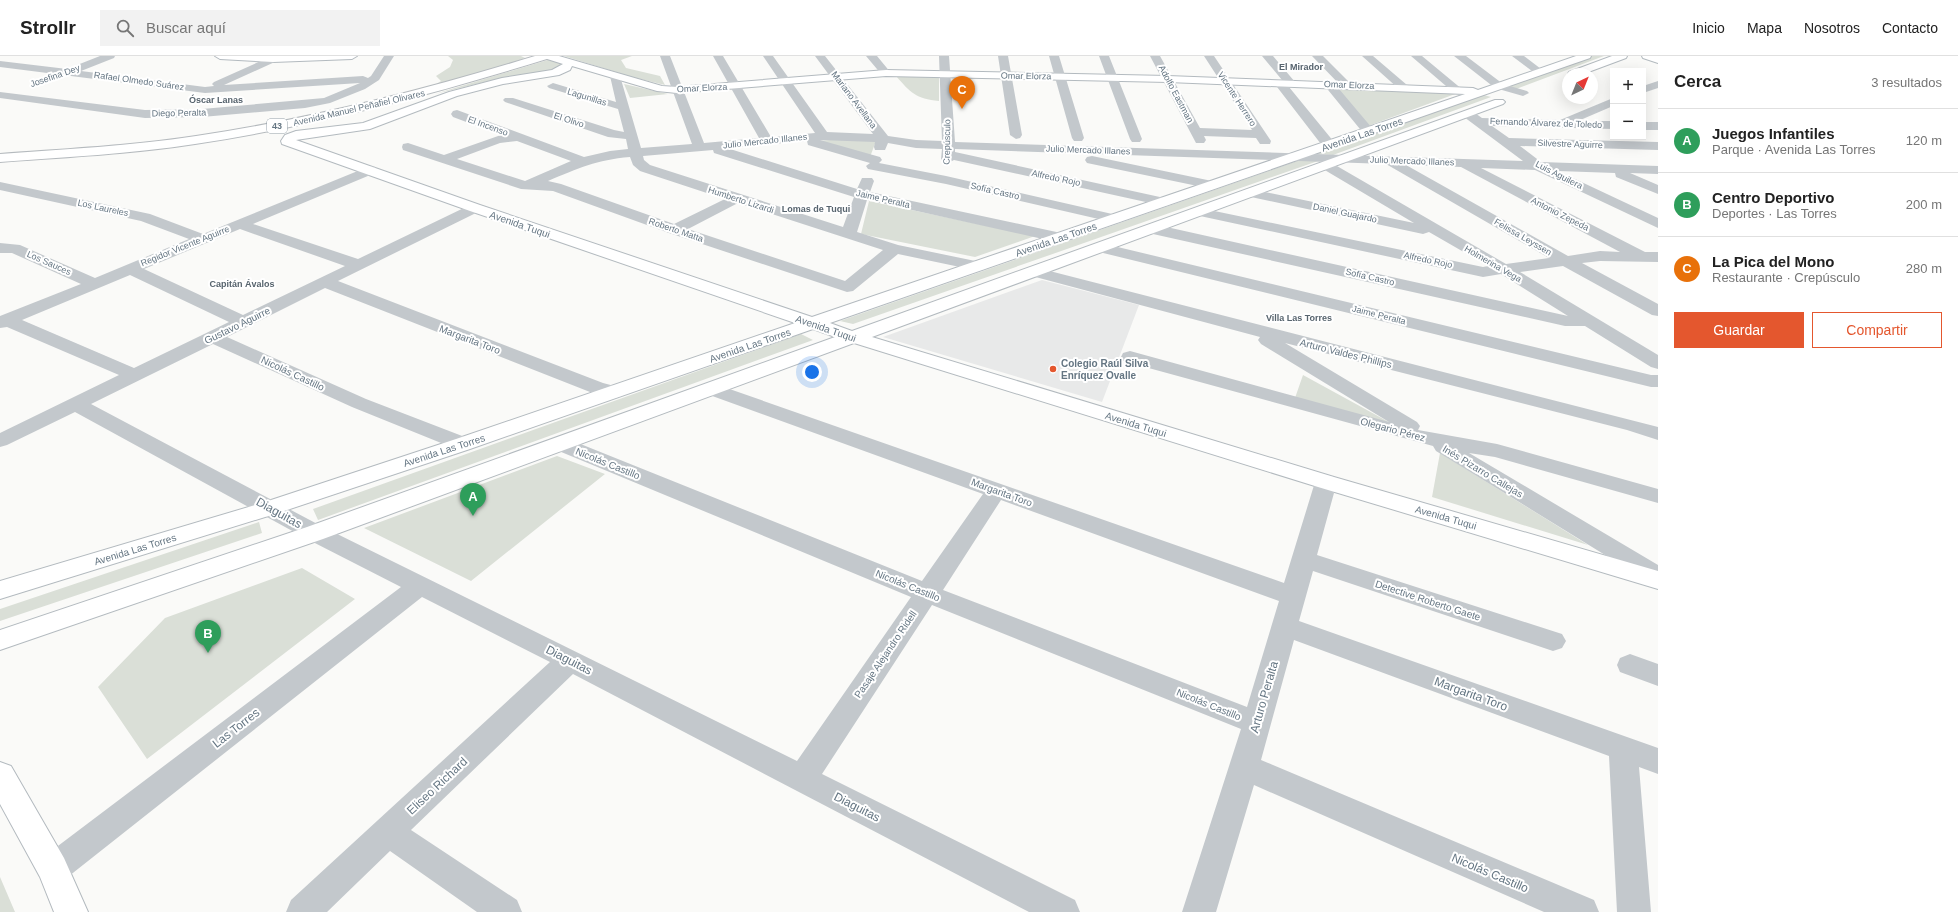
<!DOCTYPE html>
<html lang="es">
<head>
<meta charset="utf-8">
<style>
  body { margin:0; font-family:Arial,sans-serif; background:#f2f2f2; color:#222 }
  .controls { position:absolute; right:12px; top:12px; display:grid; overflow:hidden; border-radius:0px; box-shadow:0 4px 16px #0002 }
  .controls button { width:36px; height:36px; display:grid; place-items:center; padding:0; border:0; border-bottom:1px solid #e0e0e0; background:#fff; color:#222; font:20px sans-serif }
  .compass { position:absolute; left:1562px; top:12px; width:36px; height:36px; border-radius:50%; background:#fff; box-shadow:0 4px 16px #0002; rotate:43deg }
  .you { position:absolute; left:812px; top:316px; width:14px; height:14px; margin:-10px; border:3px solid #fff; border-radius:50%; background:#1a73e8; box-shadow:0 0 0 6px #1a73e833 }
  .badge { display:grid; place-items:center; width:26px; height:26px; border-radius:50%; background:#e4572e; color:#fff; font-size:13px; font-weight:700 }
  .pin { position:absolute; translate:-50% -33px; filter:drop-shadow(0 1px 2px #0008) }
  .pin::after { content:''; position:absolute; top:21px; width:14px; height:12px; background:inherit; clip-path:polygon(0 0,100% 0,50% 100%) }
  .list { margin:0; padding:0; list-style:none }
  h2 { display:flex; justify-content:space-between; align-items:center; height:52px; margin:0; padding:0 16px; font-size:17px }
  h2 small { font-size:13px; font-weight:400; color:#767676 }
  .list li { display:grid; grid-template-columns:26px 1fr auto; gap:12px; align-items:center; box-sizing:border-box; height:64px; padding:0 16px; border-top:1px solid #e0e0e0 }
  .list b { display:block; font-size:15px; white-space:nowrap }
  .list p { margin:0; font-size:13px; white-space:nowrap; color:#767676 }
  .list em { font-size:13px; font-style:normal; color:#767676 }
  .actions { display:flex; gap:8px; padding:12px 16px }
  .actions a { flex:1; padding:9px 0; border:1px solid #e4572e; border-radius:0px; text-align:center; font-size:14px; color:#e4572e }
  .actions .main { background:#e4572e; color:#fff }
  .icon { flex:none; width:22px; height:22px; fill:none; stroke:currentColor; stroke-width:2; stroke-linecap:round; stroke-linejoin:round }
  .map { position:relative; flex:none; width:1658px; height:856px; overflow:hidden }
  header { display:flex; align-items:center; gap:24px; box-sizing:border-box; height:56px; padding:0 20px; background:#fff; border-bottom:1px solid #e0e0e0 }
  header strong { font-size:19px }
  nav { display:flex; gap:22px; margin-inline-start:auto; font-size:14px }
  .search { width:280px; height:36px; background:#f2f2f2; display:flex; align-items:center; gap:10px; box-sizing:border-box; padding:0 14px; border-radius:0px; color:#767676; font-size:15px }
  main { display:flex }
  aside { flex:1; background:#fff }
  .map>svg:first-child { display:block }
  .built { fill:#e8e9e9 }
  .green { fill:#dadfd7 }
  .lines { fill:none; stroke-linecap:round; stroke-linejoin:round }
  .secondary-casing { stroke:#b3babf; stroke-width:2 }
  .primary-casing { stroke:#b5babe; stroke-width:2 }
  .street { fill:#c3c8cc; fill-rule:evenodd }
  .secondary { fill:#fff; fill-rule:evenodd }
  .primary { fill:#fff; fill-rule:evenodd }
  .poi-dot { fill:#e4572e; stroke:#fff; stroke-width:1.5 }
  .labels { text-anchor:middle; stroke-width:4; stroke-linejoin:round; paint-order:stroke }
  .far-neighbourhood-label { font-size:9px; font-weight:bold; fill:#57646e; stroke:#fff }
  .far-street-label { font-size:9px; fill:#657683; stroke:#fff }
  .shield { fill:#fff; stroke:#939fa8; stroke-width:1 }
  .shield-label { font-size:9px; font-weight:bold; fill:#657683 }
  .street-label { font-size:10px; fill:#657683; stroke:#fff }
  .poi-label { font-size:10px; font-weight:bold; fill:#657683; stroke:#fff; text-anchor:start }
  .near-street-label { font-size:12px; fill:#657683; stroke:#fff }
</style>
</head>
<body>
<header>
<strong>Strollr</strong>
<div class="search"><svg class="icon" aria-label="search" viewBox="0 0 24 24"><circle cx="10" cy="10" r="6"/><path d="M15 15l6 6"/></svg>Buscar aquí</div>
<nav><a>Inicio</a><a>Mapa</a><a>Nosotros</a><a>Contacto</a></nav>
</header>
<main>
<div class="map">
<svg width="1658" height="856" viewBox="0 0 1658 856">
  <rect width="100%" height="100%" fill="#fafaf8"/>
  <path class="built" d="M1042 224 1139 249 1102 346 883 281Z"/>
  <path class="green" d="M448 0H521L525 2 502 11 429 33 441 25 436 20 450 11 453 4Z
    M564 0H632L621 4 626 12 660 20 665 29 632 21Z
    M1592 0H1604L1516 33 1508 31Z
    M551 3 562 7 560 12 548 16 493 24 435 38Z
    M896 20H939V45C916 43 910 36 896 20Z
    M624 28 668 38 630 42Z
    M1338 33 1458 37 1368 70Z
    M1484 39 1491 41 1333 99 1317 98Z
    M847 83 876 85 870 101 814 85Z
    M1303 103 1318 105 853 268 840 265Z
    M869 145 1035 180 975 201 861 178Z
    M801 278 813 284 318 464 313 453Z
    M1303 319 1398 371 1295 342Z
    M1440 397 1588 489 1432 441Z
    M557 400 605 418 471 525 364 472Z
    M259 466 262 477 0 565V553Z
    M302 512 355 543 147 703 98 631 165 562Z
    M0 821 15 856H0Z"/>
  <g class="lines">
    <g class="secondary-casing">
      <path id="secondary" d="M215 0H357L352 3 273 6 220 3Z
        M543 0H559L662 30 677 31 886 14 1168 20 1473 32 1478 34 1576 0H1591L1590 2 830 267 852 275 1495 44H1503L1505 46 1503 48 872 281 1334 421 1658 515V533L1318 431 854 287 323 483 0 594V574L307 471 835 281 813 273 470 393 278 457 0 543V525L262 447 456 383 795 267 470 155 282 88 281 85 285 79 296 75 363 67 449 36 502 22 552 14 563 8 544 2ZM572 10 657 35 677 37 886 20 1168 26 1465 38 812 261 480 149 296 84 370 73 457 40 503 28 559 19 570 14Z
        M1612 0H1627L1626 2 1583 18H1568L1569 16Z
        M1642 0H1658V7L1643 2Z
        M0 706 11 710 64 802 88 856H54L40 821 0 748Z"/>
    </g>
    <g class="primary-casing">
      <path id="primary" d="M535 0H551L550 2C433 38 316 70 195 88 131 98 65 101 0 106V98C65 93 131 90 196 80 311 63 424 34 535 0Z"/>
    </g>
    <path class="street" d="M100 0H115L114 2 81 15 205 31 214 30 212 28 214 26 272 0 277 1 278 3 277 5 224 29 363 20 368 22 371 20 384 0H394L379 24 365 33 330 47 305 52 202 61 145 62 0 42V36L145 54 202 53 324 42 360 27 205 37 0 11V5L67 13Z
      M660 0H670L704 87 759 82 713 0H723L771 81 815 77 763 0H773L827 76 873 78 815 0H825L888 80 916 84 942 85 939 0H949L955 86 1523 105 1464 61 1462 58 1464 55H1472L1482 62 1560 64 1613 42V50L1578 65H1613V73L1492 70 1509 82 1658 86V94L1520 90 1541 106 1658 110V118L1630 117 1658 129V138L1616 121 1615 117 1558 115 1658 162V172L1535 114 1481 112 1645 196H1658V206L1600 205 1582 207 1658 248V260L1652 259 1563 210 1520 216 1658 299V313L1651 311 1585 270H1565L1153 178 1148 176 1145 173 1148 170 1153 168 1568 260 1501 218 1483 221 1200 160 1195 159 1193 156 1195 153 1200 152 1483 211 1488 210 1429 176 1423 178 1251 141 1246 140 1244 137 1246 134 1251 133 1414 167 1323 113 1321 110 1327 106 955 93V96L1169 143 1171 146 1169 149 1164 150 954 104 948 107 943 106 941 103 942 93 916 92 888 87 885 94H875L874 91 875 86 820 84 880 101 882 104 879 107 946 120 1121 160 1123 163 1121 166 1116 167 946 128 868 113 866 110 870 107 808 89 807 85 727 92 857 133 862 122H872L874 125 870 136 1061 177 1066 179 1069 182 1066 185 1061 187 867 144 857 176 898 189 985 207 987 210 985 213 979 215 898 198 853 235 847 236 669 177 553 135 521 133 403 94 402 91 403 88 408 87 444 99 501 79 453 61 451 58 453 55 457 54 584 101 610 95 628 93 626 83 608 81 505 46 503 44 505 42H513L614 74 624 76 618 53 549 32 547 30 553 27 616 46 610 20 615 17 620 20 641 92 692 88ZM517 85 571 105 525 125 457 103 500 87ZM713 94 714 97 854 141 843 171 650 109 644 104 643 100ZM630 101 633 109 640 115 725 143 674 168 561 128 548 125C579 112 596 104 630 101ZM1330 106 1386 108 1549 202 1506 208ZM1406 109 1461 111 1620 196 1600 195 1568 200ZM738 147 883 194 845 225 688 173Z
      M866 0H877L891 17 890 19H882Z
      M998 0H1008L1022 79 1020 82 1016 83 1010 79Z
      M1049 0H1059L1084 82 1082 85H1074L1072 82Z
      M1099 0H1109L1142 83 1140 86H1132L1130 83Z
      M1150 0H1160L1200 72 1252 74 1204 0H1214L1271 85 1270 88H1260L1256 82 1204 80 1206 84 1204 87H1196Z
      M1262 0H1273L1295 26 1297 28 1295 30 1289 31 1334 86 1335 89 1334 92H1324L1274 27 1276 25 1282 24Z
      M1312 0H1323L1352 29 1350 31H1342Z
      M1362 0H1373L1407 29 1409 31 1407 33H1399Z
      M1411 0H1422L1463 34 1457 37 1453 36Z
      M1454 0H1466L1503 28 1527 35 1529 37 1523 40 1495 32Z
      M1512 0H1524L1545 16 1544 18H1536Z
      M1658 25V32L1643 37V30Z
      M1330 26 1334 27 1372 72 1374 75 1372 78H1364L1324 29Z
      M1643 66H1658V74H1643Z
      M1092 100 1212 125 1217 126 1219 129 1217 132 1212 133 1087 107 1085 104 1087 101Z
      M370 110 375 111 377 114 375 117 253 168 358 203 470 149H480L482 152 480 155 338 225 603 327 622 332 625 336 622 340 615 342 590 336 325 232 227 281 366 343 470 383 473 388 470 393 463 394 456 393 352 351 213 288 91 348 323 471 797 705 911 541 554 393 551 388 554 383 561 382 568 383 922 525 983 438 704 337 701 333 704 329 711 327 718 329 1284 527 1315 426 1318 421 1326 419 1334 421 1337 426 1317 499 1562 578 1566 585 1562 592 1553 595 1313 515 1299 565 1658 692V718L1639 711 1651 856H1617L1609 700 1294 584 1261 704 1594 844 1599 856H1544L1254 729 1216 856H1182L1241 673 932 549 822 718 1075 844 1080 856H1029L573 618 411 774 517 844 522 856H477L390 795 327 856H286L291 844 550 606 422 541 64 824 53 828 42 824 37 813 42 802 401 531 307 483 75 356 7 389 0 391V377L119 319 7 271 0 272V260L81 228 12 197H0V187L20 189 95 222 189 183 141 165 0 134V126L150 158 203 178ZM240 173 345 210 243 259 144 213ZM130 219 229 266 134 312 22 264ZM1001 444 1279 545 1247 651 943 534Z
      M1101 187 1651 319H1658V331H1651L1095 195 1093 192 1095 189Z
      M1034 211 1658 371V384L1627 374 1285 287 1417 366 1420 370 1418 374 1497 388 1658 433V447L1495 401 1469 397 1658 509V529L1649 526 1436 395 1433 390 1123 305 1121 301 1123 297 1130 295 1389 366 1261 288 1258 284 1260 281 1028 219 1026 216 1028 213Z
      M1630 598 1658 608V630L1620 616 1617 609 1620 602Z"/>
    <use href="#secondary" class="secondary"/>
    <use href="#primary" class="primary"/>
  </g>
  <circle class="poi-dot" cx="1053" cy="313" r="4"/>
  <g class="labels">
    <g class="far-neighbourhood-label">
      <text x="1301" y="14">El Mirador</text>
      <text x="216" y="47">Óscar Lanas</text>
      <text x="816" y="156">Lomas de Tuqui</text>
      <text x="242" y="231">Capitán Ávalos</text>
      <text x="1299" y="265">Villa Las Torres</text>
    </g>
    <g class="far-street-label">
      <text transform="translate(55 20) rotate(-19)" y="3">Josefina Dey</text>
      <text transform="translate(1026 20) rotate(1)" y="3">Omar Elorza</text>
      <text transform="translate(139 25) rotate(8)" y="3">Rafael Olmedo Suárez</text>
      <text transform="translate(1349 29) rotate(2)" y="3">Omar Elorza</text>
      <text transform="translate(702 32) rotate(-3)" y="3">Omar Elorza</text>
      <text transform="translate(1176 38) rotate(62)" y="3">Adolfo Eastman</text>
      <text transform="translate(587 41) rotate(17)" y="3">Lagunillas</text>
      <text transform="translate(1237 43) rotate(57)" y="3">Vicente Herrero</text>
      <text transform="translate(854 44) rotate(53)" y="3">Mariano Avellana</text>
      <text transform="translate(359 52) rotate(-13)" y="3">Avenida Manuel Peñafiel Olivares</text>
      <text transform="translate(179 57) rotate(-1)" y="3">Diego Peralta</text>
      <text transform="translate(569 64) rotate(18)" y="3">El Olivo</text>
      <text transform="translate(1546 67) rotate(2)" y="3">Fernando Álvarez de Toledo</text>
      <text transform="translate(488 70) rotate(20)" y="3">El Incenso</text>
      <text transform="translate(765 85) rotate(-6)" y="3">Julio Mercado Illanes</text>
      <text transform="translate(947 86) rotate(-89)" y="3">Crepúsculo</text>
      <text transform="translate(1570 88) rotate(2)" y="3">Silvestre Aguirre</text>
      <text transform="translate(1088 94) rotate(2)" y="3">Julio Mercado Illanes</text>
      <text transform="translate(1412 105) rotate(2)" y="3">Julio Mercado Illanes</text>
      <text transform="translate(1559 119) rotate(27)" y="3">Luis Aguilera</text>
      <text transform="translate(1056 122) rotate(12)" y="3">Alfredo Rojo</text>
      <text transform="translate(995 135) rotate(13)" y="3">Sofía Castro</text>
      <text transform="translate(883 143) rotate(13)" y="3">Jaime Peralta</text>
      <text transform="translate(741 144) rotate(18)" y="3">Humberto Lizardi</text>
      <text transform="translate(103 152) rotate(12)" y="3">Los Laureles</text>
      <text transform="translate(1345 157) rotate(12)" y="3">Daniel Guajardo</text>
      <text transform="translate(1560 158) rotate(27)" y="3">Antonio Zepeda</text>
      <text transform="translate(676 174) rotate(19)" y="3">Roberto Matta</text>
      <text transform="translate(1523 181) rotate(30)" y="3">Felissa Leyssen</text>
      <text transform="translate(185 190) rotate(-22)" y="3">Regidor Vicente Aguirre</text>
      <text transform="translate(1428 204) rotate(12)" y="3">Alfredo Rojo</text>
      <text transform="translate(49 207) rotate(24)" y="3">Los Sauces</text>
      <text transform="translate(1493 208) rotate(30)" y="3">Holmerina Vega</text>
      <text transform="translate(1370 221) rotate(13)" y="3">Sofía Castro</text>
      <text transform="translate(1379 259) rotate(14)" y="3">Jaime Peralta</text>
    </g>
    <rect class="shield" x="267" y="63" width="20" height="14" rx="3"/>
    <g class="shield-label">
      <text x="277" y="73">43</text>
    </g>
    <g class="street-label">
      <text transform="translate(1362 78) rotate(-19)" y="4">Avenida Las Torres</text>
      <text transform="translate(520 168) rotate(19)" y="4">Avenida Tuqui</text>
      <text transform="translate(1056 183) rotate(-19)" y="4">Avenida Las Torres</text>
      <text transform="translate(237 269) rotate(-26)" y="4">Gustavo Aguirre</text>
      <text transform="translate(826 272) rotate(19)" y="4">Avenida Tuqui</text>
      <text transform="translate(470 283) rotate(21)" y="4">Margarita Toro</text>
      <text transform="translate(750 289) rotate(-19)" y="4">Avenida Las Torres</text>
      <text transform="translate(1346 297) rotate(14)" y="4">Arturo Valdes Phillips</text>
      <text transform="translate(293 317) rotate(25)" y="4">Nicolás Castillo</text>
      <text transform="translate(1136 368) rotate(17)" y="4">Avenida Tuqui</text>
      <text transform="translate(1393 373) rotate(15)" y="4">Olegario Pérez</text>
      <text transform="translate(444 394) rotate(-18)" y="4">Avenida Las Torres</text>
      <text transform="translate(608 407) rotate(22)" y="4">Nicolás Castillo</text>
      <text transform="translate(1483 415) rotate(31)" y="4">Inés Pizarro Callejas</text>
      <text transform="translate(1002 436) rotate(20)" y="4">Margarita Toro</text>
      <text transform="translate(1446 461) rotate(16)" y="4">Avenida Tuqui</text>
      <text transform="translate(135 493) rotate(-17)" y="4">Avenida Las Torres</text>
      <text transform="translate(908 529) rotate(22)" y="4">Nicolás Castillo</text>
      <text transform="translate(1428 544) rotate(18)" y="4">Detective Roberto Gaete</text>
      <text transform="translate(885 598) rotate(-56)" y="4">Pasaje Alejandro Ridell</text>
      <text transform="translate(1209 648) rotate(22)" y="4">Nicolás Castillo</text>
    </g>
    <g class="poi-label">
      <text x="1061" y="311">Colegio Raúl Silva<tspan x="1061" dy="12">Enríquez Ovalle</tspan></text>
    </g>
    <g class="near-street-label">
      <text transform="translate(279 457) rotate(29)" y="4">Diaguitas</text>
      <text transform="translate(569 604) rotate(27)" y="4">Diaguitas</text>
      <text transform="translate(1471 638) rotate(20)" y="4">Margarita Toro</text>
      <text transform="translate(1264 641) rotate(-74)" y="4">Arturo Peralta</text>
      <text transform="translate(236 672) rotate(-38)" y="4">Las Torres</text>
      <text transform="translate(437 730) rotate(-43)" y="4">Eliseo Richard</text>
      <text transform="translate(857 751) rotate(27)" y="4">Diaguitas</text>
      <text transform="translate(1490 817) rotate(23)" y="4">Nicolás Castillo</text>
    </g>
  </g>
</svg>
<div class="controls">
<button>+</button>
<button>−</button>
</div>
<svg class="compass" viewBox="-18 -18 36 36"><path d="M0-13l5 13h-10z" fill="#e53935"/><path d="M0 13l5-13h-10z" fill="#767676"/></svg>
<div class="you"></div>
<div class="pin badge" style="left:473px;top:460px;background:#2e9e5b">A</div>
<div class="pin badge" style="left:208px;top:597px;background:#2e9e5b">B</div>
<div class="pin badge" style="left:962px;top:53px;background:#e8710a">C</div>
</div>
<aside>
<h2>Cerca<small>3 resultados</small></h2>
<ul class="list">
<li><span class="badge" style="background:#2e9e5b">A</span><div><b>Juegos Infantiles</b><p>Parque · Avenida Las Torres</p></div><em>120 m</em></li>
<li><span class="badge" style="background:#2e9e5b">B</span><div><b>Centro Deportivo</b><p>Deportes · Las Torres</p></div><em>200 m</em></li>
<li><span class="badge" style="background:#e8710a">C</span><div><b>La Pica del Mono</b><p>Restaurante · Crepúsculo</p></div><em>280 m</em></li>
</ul>
<div class="actions"><a class="main">Guardar</a><a>Compartir</a></div>
</aside>
</main>
</body>
</html>
